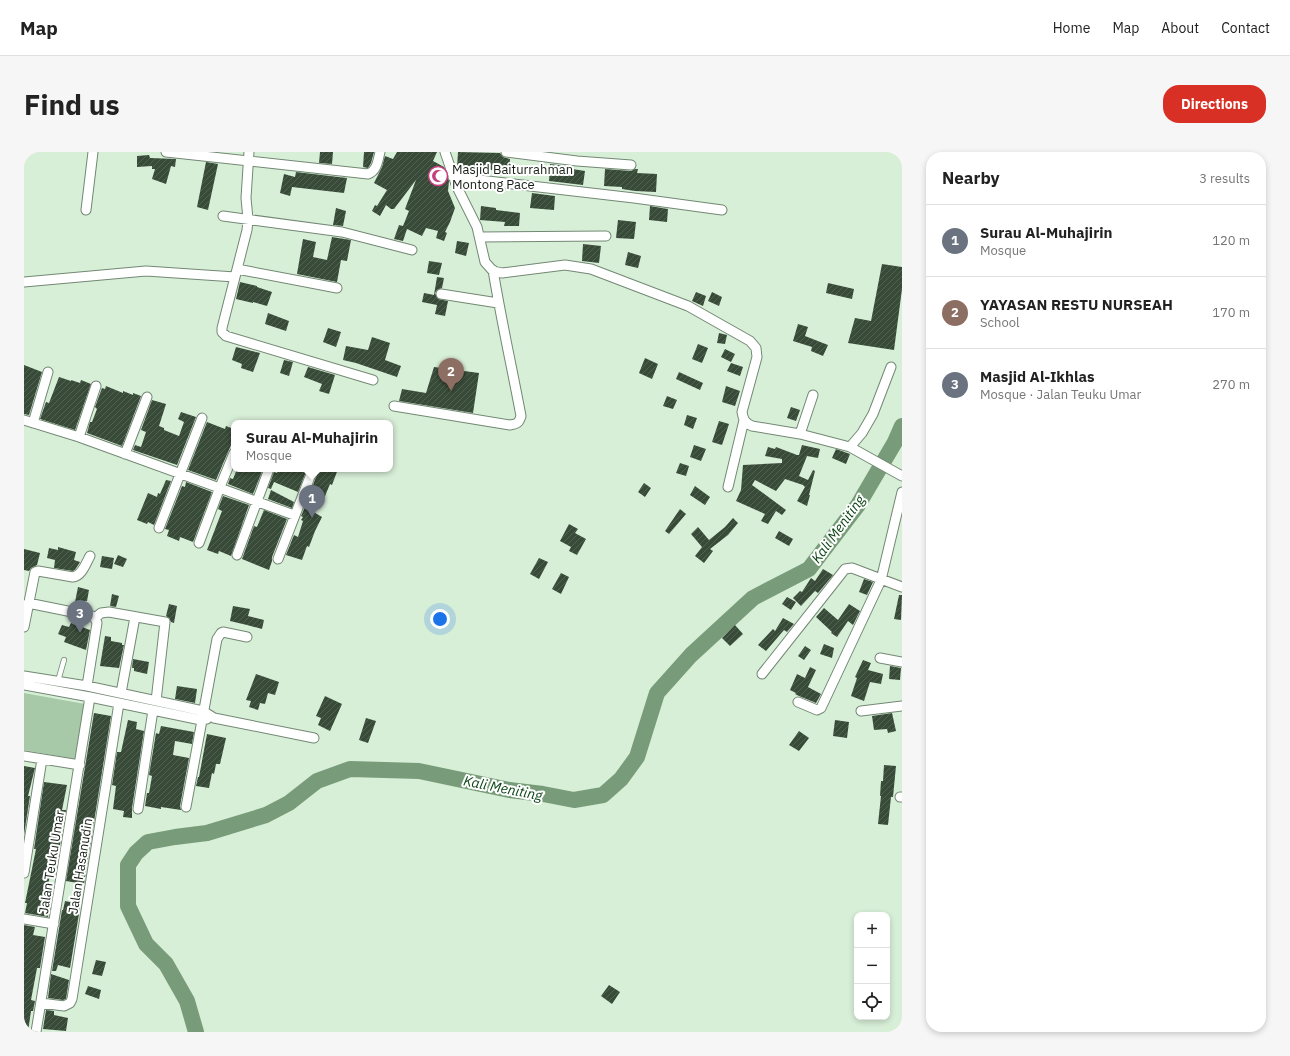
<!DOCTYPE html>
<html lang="en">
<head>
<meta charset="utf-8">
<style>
  body { margin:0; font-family:"IBM Plex Sans",sans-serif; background:#f6f6f6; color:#222 }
  .controls { position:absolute; right:12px; bottom:12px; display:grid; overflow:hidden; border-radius:8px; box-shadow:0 2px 6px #0003 }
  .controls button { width:36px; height:36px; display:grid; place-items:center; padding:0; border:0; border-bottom:1px solid #e0e0e0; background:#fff; color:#222; font:20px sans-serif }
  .you { position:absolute; left:416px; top:467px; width:14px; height:14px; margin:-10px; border:3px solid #fff; border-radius:50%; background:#1a73e8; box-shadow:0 0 0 6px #1a73e833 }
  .badge { display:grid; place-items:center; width:26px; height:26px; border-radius:50%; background:#d93025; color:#fff; font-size:13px; font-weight:700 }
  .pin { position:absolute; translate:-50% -33px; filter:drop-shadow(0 1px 2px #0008) }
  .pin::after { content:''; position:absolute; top:21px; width:14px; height:12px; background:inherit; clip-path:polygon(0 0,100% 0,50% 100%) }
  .popup { position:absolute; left:207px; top:268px; width:162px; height:52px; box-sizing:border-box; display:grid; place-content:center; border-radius:8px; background:#fff; filter:drop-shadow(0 1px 3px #0005); font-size:13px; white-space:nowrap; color:#767676 }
  .popup b { font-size:15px; color:#222 }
  .popup::after { content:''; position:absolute; left:50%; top:100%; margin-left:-8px; border:8px solid transparent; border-top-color:#fff }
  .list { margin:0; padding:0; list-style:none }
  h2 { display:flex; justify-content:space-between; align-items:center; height:52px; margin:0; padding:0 16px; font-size:17px }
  h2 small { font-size:13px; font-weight:400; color:#767676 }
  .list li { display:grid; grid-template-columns:26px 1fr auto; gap:12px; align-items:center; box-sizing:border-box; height:72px; padding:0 16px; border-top:1px solid #e0e0e0 }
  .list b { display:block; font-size:15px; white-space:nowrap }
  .list p { margin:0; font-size:13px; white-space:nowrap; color:#767676 }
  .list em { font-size:13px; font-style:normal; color:#767676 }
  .icon { flex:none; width:22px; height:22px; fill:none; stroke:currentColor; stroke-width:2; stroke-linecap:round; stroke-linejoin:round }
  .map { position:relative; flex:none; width:878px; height:880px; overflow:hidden; border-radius:16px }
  header { display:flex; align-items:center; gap:24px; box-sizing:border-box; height:56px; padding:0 20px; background:#fff; border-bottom:1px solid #e0e0e0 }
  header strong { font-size:19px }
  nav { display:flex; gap:22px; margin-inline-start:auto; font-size:14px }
  .intro { display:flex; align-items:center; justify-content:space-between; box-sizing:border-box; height:96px; padding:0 24px }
  h1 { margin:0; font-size:28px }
  .button { padding:10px 18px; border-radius:16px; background:#d93025; color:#fff; font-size:14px; font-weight:700 }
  main { display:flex; gap:24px; padding:0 24px }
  aside { flex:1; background:#fff; border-radius:16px; box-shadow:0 2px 6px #0003 }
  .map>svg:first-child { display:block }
  .pitch { fill:#a7c9a8 }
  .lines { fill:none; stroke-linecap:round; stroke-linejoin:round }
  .river { stroke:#789c79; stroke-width:16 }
  .building { fill:url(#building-hatch) }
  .lane-casing { stroke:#738874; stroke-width:6 }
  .street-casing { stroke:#738874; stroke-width:11 }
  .lane { stroke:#fff; stroke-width:4.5 }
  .street { stroke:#fff; stroke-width:9 }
  .labels { text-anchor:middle; stroke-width:4; stroke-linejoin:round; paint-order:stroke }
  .poi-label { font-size:13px; fill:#151d15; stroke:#fff; text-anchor:start }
  .street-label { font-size:13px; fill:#151d15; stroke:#fff }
  .water-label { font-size:14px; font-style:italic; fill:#0b4414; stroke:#fff }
</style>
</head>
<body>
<header>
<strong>Map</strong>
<nav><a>Home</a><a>Map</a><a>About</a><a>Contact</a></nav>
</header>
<div class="intro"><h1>Find us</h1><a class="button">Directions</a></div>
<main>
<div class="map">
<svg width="878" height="880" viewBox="0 0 878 880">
  <defs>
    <pattern id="building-hatch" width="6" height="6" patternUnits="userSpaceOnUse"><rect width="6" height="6" fill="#384b38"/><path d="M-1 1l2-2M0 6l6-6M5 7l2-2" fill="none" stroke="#526152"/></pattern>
  </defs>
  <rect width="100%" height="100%" fill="#d7eed7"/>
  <path class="pitch" d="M0 541 61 552 51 607 0 598Z"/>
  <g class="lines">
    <path class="river" d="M172 880 163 849 142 812 122 792 104 754V713L112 701 124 690 151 685 183 681 242 663 265 651 293 629 326 617 395 619 485 638 519 642 550 648 579 643 597 627 613 605 633 541 667 503 729 446 785 417 834 353 871 290 878 274"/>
  </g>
  <path class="building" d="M296 0H309L308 12 295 11Z
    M340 0H350L347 11 344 16 339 15Z
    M373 0H413L409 9 420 15 425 29 424 39 431 56 426 70 421 80 423 81 420 89 412 86 414 79 402 76 398 84 383 77 379 89 370 87 375 73 379 74 385 59 381 57 392 28 370 57H367L362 53 356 64 348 59 351 53 353 54 363 38 350 31 358 15 361 4 369 7Z
    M434 0 476 1 479 5 486 7 485 20 443 15 442 20H434L433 16Z
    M125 3 126 6 152 7 151 15 147 14 142 32 128 27 131 17H128V14L113 15V4Z
    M182 10 194 12 184 58 173 55Z
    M526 12 542 14V16L561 19 559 33 525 29Z
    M581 17 607 19 611 17H614L613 21 633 22 632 40 611 39 598 37V35L580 34Z
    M272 20 323 26 320 41 268 35 266 44 256 41 260 22 271 25Z
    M508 41 531 44 530 58 506 56Z
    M457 54 472 56V58L496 61 495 74H480L481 70 456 68Z
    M626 54 644 57 643 70 625 68Z
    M312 56 322 59 319 74 309 73Z
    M594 68 612 70 610 87 592 86Z
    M308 85 327 88 323 109 317 108 313 130 273 122 279 87 292 90 289 105 303 108Z
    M433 89 445 91 442 104 431 101Z
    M559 92 577 94 575 111 558 109Z
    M604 100 617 104 614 116 601 113Z
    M405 109 418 111 415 123 403 121Z
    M858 112 878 115V137L870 198 824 191 831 166 847 169Z
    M413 125 420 126 418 136 413 138 411 141 414 147 424 149 421 164 411 162 413 153 398 150 400 141 410 143Z
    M216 130 233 134V135L248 140 243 154 229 150V151L212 147Z
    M804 131 830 137 828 147 802 141Z
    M672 140 682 144 679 154 668 149Z
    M688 140 698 145 695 154 684 149Z
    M244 161 265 169 262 179 241 172Z
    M774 172 784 175 781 184 804 193 799 204 787 199 788 195 769 189Z
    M304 176 317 180 312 195 299 190Z
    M695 181 703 183 701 192 693 191Z
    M348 185 366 191 361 208 377 214 373 225 332 211 319 208 322 194 344 198Z
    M674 192 684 196 678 211 668 207Z
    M212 195 236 201 229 220 217 216 218 212 208 208Z
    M701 197 711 202 707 210 697 205Z
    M621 206 634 212 628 227 615 221Z
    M260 208 269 210 265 224 256 221Z
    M707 211 719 215 716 224 703 219Z
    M0 213 18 220 5 263 0 262Z
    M284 215 311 223 305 242 295 239 298 232 280 225Z
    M410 215 455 221 449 261 375 249 378 237 402 241Z
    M655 220 679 231 676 238 652 227Z
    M35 225 47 229V228L56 231 57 228 67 232 51 278 16 267 22 250 25 251Z
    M82 234 99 241V239L109 243V241L117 244 98 294 63 281 66 270H68L73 257 71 255 78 236 81 237Z
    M702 234 716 239 711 254 698 250Z
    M643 244 653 248 649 257 639 254Z
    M128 248 142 252 135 274 140 276V278L155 284 160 270 154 267 157 260 172 265 153 313 109 298 111 293 117 295 122 280 117 278Z
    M767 255 776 258 772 269 763 266Z
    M663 263 673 266 669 277 660 273Z
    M695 269 705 272 698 293 688 290Z
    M183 270 201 277 202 274 210 277V286L192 328 164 318Z
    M670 293 682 297 677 309 666 305Z
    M778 293 796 297 794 306 783 304 775 324 784 328 789 318 791 319 785 343H786L783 354 773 349 781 335 779 333 761 327 752 339 731 328 728 333 762 358 758 363 752 359 744 372 737 369 741 362 712 349 717 338 719 313 758 311V307L741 304 744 295 751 297 752 295 773 303H775Z
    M812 297 826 302 822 312 808 306Z
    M656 311 665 314 662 324 652 321Z
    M213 317H239L229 342 204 332 206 326 209 327Z
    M255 317H283L274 340 250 330 247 337 244 336 250 320 253 321Z
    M295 317H314L308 333 306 332 299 349 285 344Z
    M142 328 147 329 130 373 124 370 123 372 113 368 124 341 133 345 134 341 136 342Z
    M162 330 188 340 169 390 156 385 155 389 143 384 145 378 141 377 158 334 161 335Z
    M620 331 627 336 621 345 614 340Z
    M671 334 686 345 681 353 666 343Z
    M247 338 270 350 268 356 244 347Z
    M199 344 225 353 207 404 195 399 194 402 183 398 198 359 194 357Z
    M281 355 298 365 291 379 285 395 283 394 278 408 262 403 270 383 274 385 279 369 277 368 279 365 277 364Z
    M656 357 662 362 645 382 641 379Z
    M240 358 263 367 248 405V409L245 418 218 407 230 374 233 375Z
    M709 366 714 371 704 383 686 397 689 399 680 411 671 404 678 395 667 382 674 375 685 388 701 375Z
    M545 372 554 377 551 381 562 387 553 403 545 399 547 395 536 389Z
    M755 379 769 387 765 394 751 386Z
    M34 395 52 400 50 408 56 410 51 418 49 419 30 416 31 408 23 406 25 396 34 398Z
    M0 397 16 401 13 413 7 416 5 419 0 418Z
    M94 403 103 407 99 415 90 412Z
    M78 404 90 406 88 417 76 415Z
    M515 406 524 410 515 427 506 422Z
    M799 417 809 423 794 441 791 439 777 454 769 446 776 439 778 440 787 426 791 429Z
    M537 421 545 425 537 442 528 437Z
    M840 427 849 430 843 443 835 440Z
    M54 435 65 438 63 449H61L60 451 51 450Z
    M88 442 95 444 92 455 86 454Z
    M875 443H878L877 468 870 467Z
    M763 445 772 450 767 458 758 452Z
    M145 452 153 454 150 471 147 470 145 466 142 464Z
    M825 452 836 459 829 473 824 469 813 485 807 481 808 480 792 465 800 456 814 468Z
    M209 454 226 457 224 464 240 468 238 477 223 473 206 469Z
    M759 466 770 472 763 480 760 478 742 499 734 493 749 477 751 479Z
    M47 471 66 478 62 498 40 490 42 485 34 482 38 473 45 475Z
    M711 473 719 482 706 494 698 486Z
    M81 484 87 485V489L98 491V493H100L95 516 76 514Z
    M800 492 810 496 808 506 796 502Z
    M781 494 787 498 780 508 774 504Z
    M109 507 125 510 123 522 110 519V516H108Z
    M839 508 847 511 844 518 859 522 857 532 846 530 840 549 827 544 833 526 831 525Z
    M866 514 877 516 876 528 865 527Z
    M786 515 792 518 784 535 797 542 792 551 775 544 771 542 772 541 766 538 773 522 781 526Z
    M232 522 255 530 251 543 244 541 241 552 236 551 234 558 225 555 227 549 222 548Z
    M153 534 173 537 171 551 151 547Z
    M301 544 318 552 306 579 294 573 297 566 292 564Z
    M70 561 87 564 60 732 42 729Z
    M868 561 872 579 864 581 863 577 850 578 848 564Z
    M342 566 352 569 344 591 335 588Z
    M104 568 113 570 112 577 120 579 108 656V666L99 665 100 659 89 657 92 634 88 633 93 600H97Z
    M811 568 825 570 823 586 809 584Z
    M137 574 170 580 168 592 151 589 149 603 165 606 156 654 157 658 137 655V657L121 654 123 641H125L128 624 125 623 132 581 135 582Z
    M775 579 785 586 775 599 765 593Z
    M183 582 202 586 196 612H192L190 622 188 621 185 636 172 634 174 625H175Z
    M860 613 872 614 869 645H867L864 673 854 672 857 644H856L857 629H859Z
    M0 614 11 616 4 644H6L0 683Z
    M20 630 43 633 38 658H42L34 704H33L30 720 27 719 22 742H24L23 750H26L24 765 1 761 3 751H1L12 697H10Z
    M41 749 56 752 55 762 46 816 34 813 32 819H28L38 758H39Z
    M0 773 11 775 9 783 21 785 16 816H13L7 848 11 849 9 859H7L4 880 0 879Z
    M72 808 82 810 78 824 68 822Z
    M27 822 45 828 42 847 39 848 24 846Z
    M585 833 596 840 588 852 577 844Z
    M64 834 77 838 75 847 61 842Z
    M22 858 30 859V863L44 866 42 879 19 877Z"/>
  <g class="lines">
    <g class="lane-casing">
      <path id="lane" d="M34 529 40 508"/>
    </g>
    <g class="street-casing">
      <path id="street" d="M142 0 344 22C353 19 354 8 356 0
        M225 0 222 46 224 67 223 78 198 176V180L202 184 349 228
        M421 0 433 35 453 75 461 110 469 119 478 121 541 113 567 117 664 154 726 189 732 196 733 205 718 260C719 267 721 271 728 274L776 282 826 295 878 324
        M482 0 553 9 607 13
        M429 25 610 46 698 58
        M62 58 69 0
        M199 64 318 80 388 98
        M456 85 582 84
        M213 117 313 136
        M0 130 122 119 211 125
        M417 142 474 151
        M370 254 486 273C493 272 495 271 497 264 488 216 477 167 469 118
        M0 268 55 285 270 363
        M9 271 24 220
        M776 282 789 243
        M55 285 72 234
        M826 295 838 281 849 262 867 215
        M101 302 123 245
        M704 335 720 268
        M135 376 178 266
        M175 391 196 335 210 301
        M213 403 245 317
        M254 407 289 317
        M4 451 68 464 71 466 73 471 63 534
        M71 466 77 461 85 460 141 470 132 549
        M0 475 11 420 14 419 49 425C58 424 62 411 66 404
        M856 506 878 510
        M738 522 821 417 828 416 878 435
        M0 524 63 534 179 559 190 566 290 586
        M0 533 66 545 177 568 183 567
        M97 541 111 465
        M774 550 793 558 797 556 857 428 878 340
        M837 559 878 554
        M0 604 56 613
        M876 645H878
        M162 655 193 487 197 481 199 480 223 485
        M114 657 129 558
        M0 721 18 607
        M0 767 30 772
        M17 851 40 854 46 851 48 847 95 551
        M12 880 66 545"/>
    </g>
    <use href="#lane" class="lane"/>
    <use href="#street" class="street"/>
  </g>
  <defs>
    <g id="mosque-ring" transform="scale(1)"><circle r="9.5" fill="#fff" stroke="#c53e7e" stroke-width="1.5"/><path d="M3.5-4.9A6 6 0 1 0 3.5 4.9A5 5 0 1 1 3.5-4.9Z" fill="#c53e7e"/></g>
  </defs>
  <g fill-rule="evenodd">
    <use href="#mosque-ring" x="414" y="24"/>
  </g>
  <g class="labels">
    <g class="poi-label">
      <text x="428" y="22">Masjid Baiturrahman<tspan x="428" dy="15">Montong Pace</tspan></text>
    </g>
    <g class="street-label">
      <text transform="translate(27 710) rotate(-81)" y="5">Jalan Teuku Umar</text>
      <text transform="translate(56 714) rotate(-81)" y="5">Jalan Hasanudin</text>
    </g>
    <g class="water-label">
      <text transform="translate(814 377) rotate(-54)" y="5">Kali Meniting</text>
      <text transform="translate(479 636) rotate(11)" y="5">Kali Meniting</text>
    </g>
  </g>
</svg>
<div class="controls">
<button>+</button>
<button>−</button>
<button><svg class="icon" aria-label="locate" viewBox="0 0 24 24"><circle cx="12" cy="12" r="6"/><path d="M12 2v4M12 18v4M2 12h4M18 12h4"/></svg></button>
</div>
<div class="you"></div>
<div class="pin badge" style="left:288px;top:366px;background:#6b7280">1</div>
<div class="popup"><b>Surau Al-Muhajirin</b>Mosque</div>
<div class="pin badge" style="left:427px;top:239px;background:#8d6e63">2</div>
<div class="pin badge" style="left:56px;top:481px;background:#6b7280">3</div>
</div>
<aside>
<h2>Nearby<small>3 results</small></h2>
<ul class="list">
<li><span class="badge" style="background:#6b7280">1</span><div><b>Surau Al-Muhajirin</b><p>Mosque</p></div><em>120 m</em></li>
<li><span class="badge" style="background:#8d6e63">2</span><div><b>YAYASAN RESTU NURSEAH</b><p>School</p></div><em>170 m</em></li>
<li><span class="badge" style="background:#6b7280">3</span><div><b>Masjid Al-Ikhlas</b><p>Mosque · Jalan Teuku Umar</p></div><em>270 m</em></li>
</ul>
</aside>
</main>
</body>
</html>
